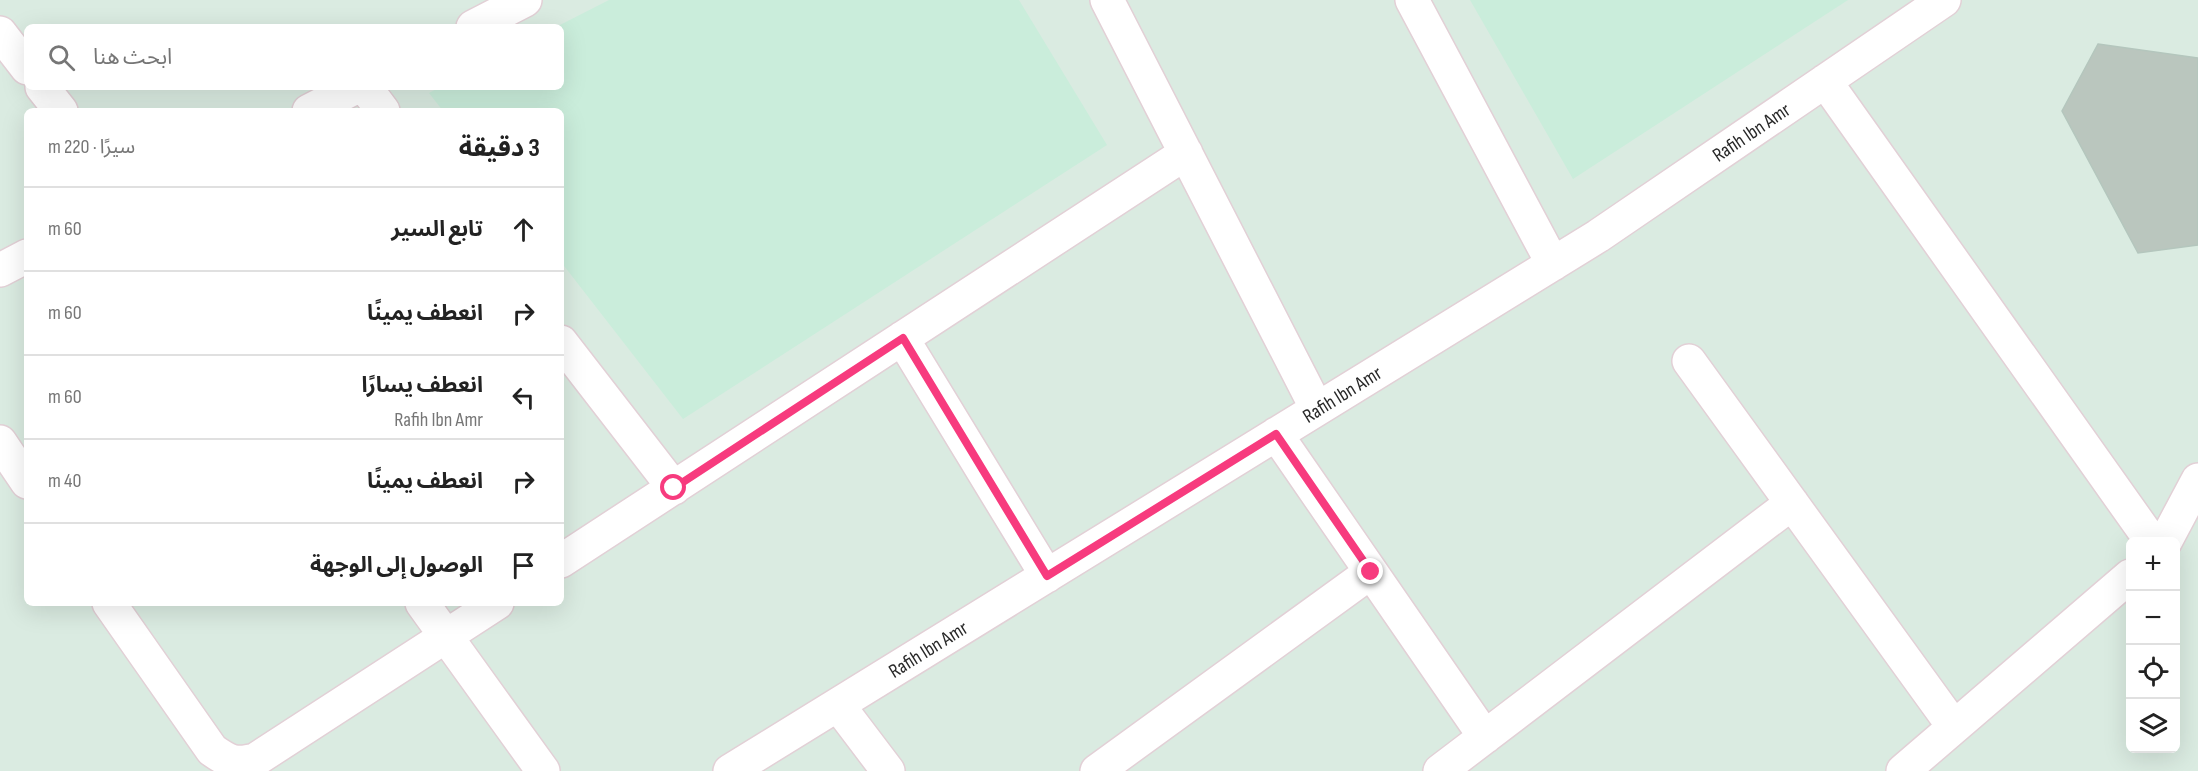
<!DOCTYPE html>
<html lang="ar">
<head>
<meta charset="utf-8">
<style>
  body { margin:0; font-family:"Sofia Sans Condensed","Noto Sans Arabic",sans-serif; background:#f6f6f6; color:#222; direction:rtl }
  .controls { position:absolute; right:18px; bottom:18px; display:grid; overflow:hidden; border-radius:9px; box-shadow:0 6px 24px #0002 }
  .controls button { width:54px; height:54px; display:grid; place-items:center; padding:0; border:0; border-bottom:2px solid #e0e0e0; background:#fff; color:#222; font:30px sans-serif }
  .stop { position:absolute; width:18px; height:18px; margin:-14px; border:4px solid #f73b7e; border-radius:50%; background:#fff }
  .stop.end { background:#f73b7e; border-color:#fff; box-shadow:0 2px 6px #0008 }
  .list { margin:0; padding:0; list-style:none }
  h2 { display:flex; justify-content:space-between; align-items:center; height:78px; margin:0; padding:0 24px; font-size:26px }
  h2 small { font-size:20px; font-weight:400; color:#767676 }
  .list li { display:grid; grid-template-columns:39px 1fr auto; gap:18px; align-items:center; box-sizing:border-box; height:84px; padding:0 24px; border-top:2px solid #e0e0e0 }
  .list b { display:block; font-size:22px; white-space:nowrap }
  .list p { margin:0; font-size:20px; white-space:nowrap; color:#767676 }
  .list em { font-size:20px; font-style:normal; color:#767676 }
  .icon { flex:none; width:33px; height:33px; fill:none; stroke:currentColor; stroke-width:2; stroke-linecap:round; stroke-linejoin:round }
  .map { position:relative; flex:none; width:2198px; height:771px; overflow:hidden; direction:ltr }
  .search { position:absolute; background:#fff; box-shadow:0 6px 24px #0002; left:24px; top:24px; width:540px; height:66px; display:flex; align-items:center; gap:15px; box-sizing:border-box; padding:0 21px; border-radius:9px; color:#767676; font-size:22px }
  .panel { position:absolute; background:#fff; box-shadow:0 6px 24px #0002; left:24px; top:108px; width:540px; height:498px; border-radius:9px; direction:rtl }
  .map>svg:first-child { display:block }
  .education { fill:#caeddb }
  .building { fill:#bac6be; stroke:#b4c6bd; stroke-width:1.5 }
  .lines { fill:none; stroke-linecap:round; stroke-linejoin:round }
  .minor-casing { stroke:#e2d0d6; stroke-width:36 }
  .minor { stroke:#fff; stroke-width:33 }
  .route { stroke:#f73b7e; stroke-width:8 }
  .labels { text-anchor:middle; stroke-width:4.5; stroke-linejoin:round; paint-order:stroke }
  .street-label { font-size:20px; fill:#292929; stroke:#fff }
</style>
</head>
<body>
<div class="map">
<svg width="2198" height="771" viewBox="0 0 2198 771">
  <rect width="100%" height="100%" fill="#daebe1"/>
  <path class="education" d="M609 0H1019L1107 145 683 419 561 262V111H443L429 93 440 87H561V27H556Z
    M1470 0H1848L1573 179Z"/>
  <path class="building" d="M2098 44 2198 58V245L2138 253 2062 111Z"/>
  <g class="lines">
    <g class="minor-casing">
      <path id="minor" d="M1107 0 1317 409
        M1412 0 1553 264
        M473 27 525 0
        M0 33 27 68
        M1825 81 2152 542
        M42 87 61 111
        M365 87 383 111
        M309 111 356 87
        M0 270 27 256
        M902 338 1047 576
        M561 342 674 488
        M1689 361 1954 727
        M1276 434 1485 737
        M0 442 27 482
        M2165 542 2198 480
        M561 561 1186 153
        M109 603 212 750C229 762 235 765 255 760L497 603
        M422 603 543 771
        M838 705 888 771
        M730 771 1598 236 1944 0
        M1097 771 1371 572
        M1440 771 1792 503
        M1903 771 2130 576"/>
    </g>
    <use href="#minor" class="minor"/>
  </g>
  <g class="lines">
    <path class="route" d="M674 488 903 338 1047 576 1276 434 1371 572"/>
  </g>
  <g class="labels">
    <g class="street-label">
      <text transform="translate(1751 132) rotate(-34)" y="7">Rafih Ibn Amr</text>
      <text transform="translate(1342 394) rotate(-32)" y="7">Rafih Ibn Amr</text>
      <text transform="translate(928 649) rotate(-32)" y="7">Rafih Ibn Amr</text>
    </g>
  </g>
</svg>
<div class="controls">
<button>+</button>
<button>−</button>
<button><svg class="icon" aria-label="locate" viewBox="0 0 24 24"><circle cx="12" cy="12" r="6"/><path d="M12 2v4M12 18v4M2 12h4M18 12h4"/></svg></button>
<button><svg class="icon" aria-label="layers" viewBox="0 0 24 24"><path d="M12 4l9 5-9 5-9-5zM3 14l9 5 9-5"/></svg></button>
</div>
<div class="stop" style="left:674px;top:488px"></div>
<div class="stop end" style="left:1371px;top:572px"></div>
<div class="search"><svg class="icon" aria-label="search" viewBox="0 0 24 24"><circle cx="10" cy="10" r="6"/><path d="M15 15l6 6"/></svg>ابحث هنا</div>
<section class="panel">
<h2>3 دقيقة<small>سيرًا · 220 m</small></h2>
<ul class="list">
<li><svg class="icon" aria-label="ahead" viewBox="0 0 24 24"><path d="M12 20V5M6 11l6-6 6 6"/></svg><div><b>تابع السير</b></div><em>60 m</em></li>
<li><svg class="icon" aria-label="right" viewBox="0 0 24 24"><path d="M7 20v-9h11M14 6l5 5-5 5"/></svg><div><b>انعطف يمينًا</b></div><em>60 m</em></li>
<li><svg class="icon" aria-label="left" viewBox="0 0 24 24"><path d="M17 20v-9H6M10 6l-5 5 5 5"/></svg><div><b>انعطف يسارًا</b><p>Rafih Ibn Amr</p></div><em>60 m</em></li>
<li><svg class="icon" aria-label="right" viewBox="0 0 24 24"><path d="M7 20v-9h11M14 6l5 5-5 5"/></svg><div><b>انعطف يمينًا</b></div><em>40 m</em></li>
<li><svg class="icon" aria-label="arrive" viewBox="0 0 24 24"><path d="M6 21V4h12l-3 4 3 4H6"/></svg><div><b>الوصول إلى الوجهة</b></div></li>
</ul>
</section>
</div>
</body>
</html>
